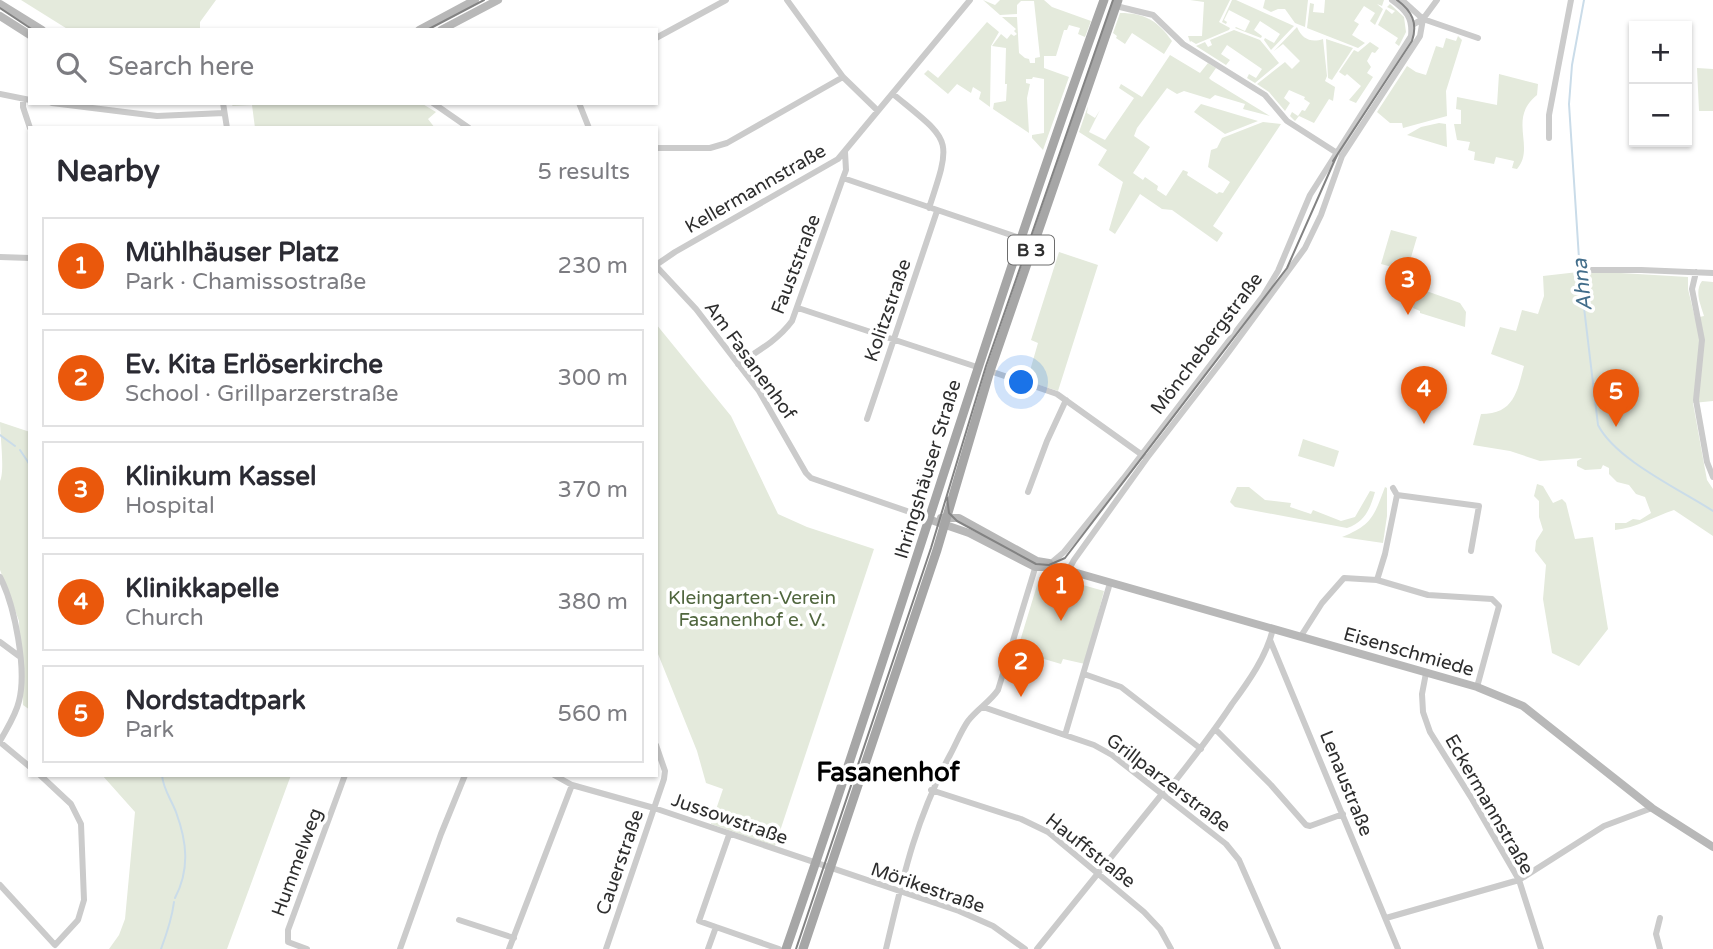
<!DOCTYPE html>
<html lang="en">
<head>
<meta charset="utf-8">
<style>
  body { margin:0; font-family:"Varela Round",sans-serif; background:#f2f2f3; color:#2b2b33 }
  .controls { position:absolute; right:21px; top:21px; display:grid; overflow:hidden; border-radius:0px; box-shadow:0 2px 5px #0004 }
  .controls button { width:63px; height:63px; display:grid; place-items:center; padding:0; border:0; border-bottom:2px solid #e1e1e2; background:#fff; color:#2b2b33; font:35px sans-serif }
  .you { position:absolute; left:1022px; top:383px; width:24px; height:24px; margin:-18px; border:5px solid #fff; border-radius:50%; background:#1a73e8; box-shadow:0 0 0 10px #1a73e833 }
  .badge { display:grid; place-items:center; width:46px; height:46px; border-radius:50%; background:#ea580c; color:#fff; font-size:23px; font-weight:700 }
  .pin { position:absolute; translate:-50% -58px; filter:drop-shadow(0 2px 4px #0008) }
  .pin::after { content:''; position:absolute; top:37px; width:24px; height:21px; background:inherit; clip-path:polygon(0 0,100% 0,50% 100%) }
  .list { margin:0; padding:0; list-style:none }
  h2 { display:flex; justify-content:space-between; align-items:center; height:91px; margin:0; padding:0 28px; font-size:30px }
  h2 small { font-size:23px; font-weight:400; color:#7c7c81 }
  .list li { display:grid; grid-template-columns:46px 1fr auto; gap:21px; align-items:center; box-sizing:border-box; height:98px; margin:0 14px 14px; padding:0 14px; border:2px solid #e1e1e2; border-radius:0px }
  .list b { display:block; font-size:26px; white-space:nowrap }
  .list p { margin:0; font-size:23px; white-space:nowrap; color:#7c7c81 }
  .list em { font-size:23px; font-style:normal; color:#7c7c81 }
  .icon { flex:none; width:38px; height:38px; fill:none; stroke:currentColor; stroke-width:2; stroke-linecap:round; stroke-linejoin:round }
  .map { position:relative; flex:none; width:1713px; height:949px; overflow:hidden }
  .search { position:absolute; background:#fff; box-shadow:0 2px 5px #0004; left:28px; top:28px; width:630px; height:77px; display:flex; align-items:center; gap:18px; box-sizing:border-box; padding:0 24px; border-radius:0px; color:#7c7c81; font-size:26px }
  .panel { position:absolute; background:#fff; box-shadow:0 2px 5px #0004; left:28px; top:126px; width:630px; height:651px; border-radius:0px }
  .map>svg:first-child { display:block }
  .green { fill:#e4eadc }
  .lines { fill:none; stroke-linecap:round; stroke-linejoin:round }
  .stream { stroke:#cadce9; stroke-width:2 }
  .street { stroke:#cbcbcb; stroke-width:6 }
  .secondary { stroke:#b8b8b8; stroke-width:8 }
  .primary { stroke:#a6a6a6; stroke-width:9 }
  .tram { stroke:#838383; stroke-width:2 }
  .labels { text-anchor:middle; stroke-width:7; stroke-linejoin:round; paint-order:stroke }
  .shield { fill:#fff; stroke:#6d6d6d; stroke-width:2 }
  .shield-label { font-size:18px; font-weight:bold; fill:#2e2e2e }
  .street-label { font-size:19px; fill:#2e2e2e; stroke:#fff }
  .park-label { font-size:19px; fill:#50663e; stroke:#fff }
  .water-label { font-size:21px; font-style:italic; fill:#426d8a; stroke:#fff }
  .district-label { font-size:26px; font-weight:bold; fill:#000; stroke:#fff }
</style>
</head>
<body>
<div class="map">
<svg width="1713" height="949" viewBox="0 0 1713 949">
  <rect width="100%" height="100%" fill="#fff"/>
  <path class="green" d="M21 0H216L200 22V30H69Z
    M983 0 995 5 1000 0H1044L1052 7 1091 21 1085 37 1078 34 1080 28 1069 25 1067 30H1064L1056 56H1044V68L1069 77 1043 150 1032 138V135L1044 133V79L1033 77 1032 79H1026V83L1030 84 1027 98 1029 133 993 109 994 103 1006 101 1007 84H1005L1006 48 992 46 1001 34 1007 39 1011 34 1014 36 1017 34 1014 31 1016 29 1002 17H1017L1019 53 1025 58 1029 59 1030 63H1035V58L1040 57 1034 1H1021L1017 5V14L1000 15Z
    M1190 0H1230L1219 22 1230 28 1229 30 1196 44 1191 41 1190 42 1188 36H1202L1204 2Z
    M1232 0H1236L1294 26 1271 50 1264 40 1265 38 1274 43 1280 34 1260 21 1254 30 1262 36 1261 38 1235 28 1236 27 1245 31 1250 21 1229 10 1224 20 1227 22 1226 24 1222 22Z
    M1265 0H1308L1305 27 1295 23 1285 9H1278L1271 12 1263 8Z
    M1325 0H1384L1382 6 1377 4 1383 9 1375 25 1370 21 1375 13 1364 6 1354 21 1359 24 1352 35 1365 43 1358 48 1307 28 1310 3 1314 4 1313 12 1324 13Z
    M1390 4 1404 17 1406 32 1399 46 1395 43 1398 38 1378 25 1386 9 1392 14 1395 11 1387 7Z
    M1120 13C1145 13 1158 21 1172 41L1164 54 1132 33 1125 44 1116 38 1117 36 1113 33Z
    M987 22 999 32 991 46 990 107 979 99 981 92 973 87 971 93 957 84 948 94 924 74 928 70 938 78Z
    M1297 27C1302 39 1311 43 1323 39L1327 76 1325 81 1335 87 1333 101 1329 99 1314 123 1299 116 1295 121 1290 116 1292 112 1298 116 1302 110 1305 111 1310 103 1304 99 1305 97 1289 90 1284 98 1290 103 1285 111 1269 92 1257 84 1285 62 1292 69 1300 61 1283 44 1274 51Z
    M1234 30 1260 40 1279 63 1255 83 1247 78 1249 74 1256 78 1262 69 1227 45 1221 54 1230 60 1226 65 1196 46 1205 42 1208 47 1212 45 1210 40Z
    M1458 36 1462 40 1446 91 1447 116 1403 128 1402 123H1390L1377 112 1407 66 1416 72 1426 75 1436 46 1443 48 1446 38 1456 41Z
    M1326 39 1353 48 1332 80 1328 78Z
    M1370 42 1379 48 1375 53 1372 52 1367 61 1371 67 1367 73 1373 77 1356 103 1349 100 1361 86 1347 74 1345 76 1339 72 1354 50 1358 52Z
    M1170 55 1200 73 1208 63 1216 68 1209 78 1211 80 1270 116 1243 109 1245 104 1215 95 1210 99 1184 91 1177 94 1167 88 1137 128 1134 136 1150 147 1133 173 1143 180 1145 177 1158 186 1157 190 1166 196 1183 170 1188 172 1187 175 1217 194 1219 192 1223 193 1230 182 1208 167 1211 150 1217 148 1222 138 1263 122 1281 124 1213 226 1223 233 1217 242 1172 210 1162 209 1140 194 1115 234 1109 230 1123 182 1098 165 1107 150 1079 132 1088 106 1087 113 1095 118 1100 110 1089 132 1105 140 1134 98 1119 88 1121 84 1142 97Z
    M1697 68 1713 69V111H1699Z
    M1499 74 1538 84 1537 95C1507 119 1536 147 1517 169L1512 168 1514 161 1496 157 1494 164 1474 160 1475 152 1468 150 1470 142 1457 140 1454 124H1461V110L1456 109 1457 97 1497 105Z
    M234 103H421L436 112 428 119 435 128H255L252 105 232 106Z
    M1201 104 1258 121 1225 134 1194 112Z
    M1439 123 1446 124 1447 147 1407 135 1421 127Z
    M1391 230 1417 237 1407 271 1381 264Z
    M1059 252 1098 265 1058 391 1027 381 1038 343 1031 340Z
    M1587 271 1688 277V289L1695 318 1704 316C1701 305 1694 292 1702 281L1713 282V401L1693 403 1704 464 1707 480 1713 489V536L1674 510C1655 516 1636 528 1615 530V523H1626L1633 519 1640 520 1651 513 1645 497 1636 494 1629 485 1617 482 1609 474V468L1603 465 1601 469 1585 470 1577 466V461L1582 458 1540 461 1510 451 1473 445 1481 414C1514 414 1517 392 1524 366L1491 354 1500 327 1516 331 1522 310 1538 314 1544 296 1543 276Z
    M1418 288 1460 303 1466 312 1465 327 1420 313V311L1413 308Z
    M656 324 731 416 778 514 807 527 874 549 775 846 711 824 723 789 706 783 697 751 656 649Z
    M0 422 30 432V710L23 705 19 621 0 570V481C5 472 0 435 0 422Z
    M1303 439 1339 451 1334 467 1298 456Z
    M1537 484 1543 486 1553 503 1562 499 1566 503 1575 539 1593 537 1608 629 1579 666 1552 653 1543 599 1546 565 1535 551 1536 541 1543 530 1539 517V501L1534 496Z
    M1237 487H1249L1265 500 1291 503 1290 507 1311 514 1313 510 1341 521 1355 517 1370 491 1375 492C1370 509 1365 522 1347 528L1235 507 1230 502Z
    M1385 487 1387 488V516L1383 543 1342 537C1372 525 1374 516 1385 487Z
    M1051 576 1104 591 1085 664 1063 659 1061 664 1017 651 1038 582 1041 577Z
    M102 775H291L227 949H109L119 935 125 919 135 812Z"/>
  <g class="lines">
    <path class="stream" d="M1584 0 1572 65 1569 104 1580 274 1598 425C1616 460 1679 489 1713 511
      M0 435 15 446
      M20 450 30 465
      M162 775C163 789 171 799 176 812 187 842 190 869 175 898
      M161 949C167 933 172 918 174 902"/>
    <path class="street" d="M787 0 843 77 878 111
      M1402 0 1423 19 1478 38
      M1116 6 1153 15 1183 44 1265 95 1287 121 1337 153
      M1412 25 1423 19 1437 0
      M656 38 726 0
      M0 94 30 100
      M893 94C951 142 953 136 929 208
      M23 99V107L30 128
      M52 103 157 116 224 113
      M223 103 227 128
      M433 103 469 128
      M579 103 589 128
      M1549 138V115L1571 0
      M656 148H710L727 143 843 77
      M843 178 1020 238
      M0 257 30 258
      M656 265 675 252 838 159 970 0
      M656 266 696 309 759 391 806 473 811 478 930 519
      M1587 270H1641L1713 273
      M1696 272 1692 289 1702 340 1696 400 1707 462 1713 477
      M798 308 977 367
      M738 364C758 351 778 340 792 321L843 178 846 170 845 152
      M990 371 1057 394 1145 457
      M867 419 937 211
      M1028 492 1047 441 1066 400
      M1397 495 1479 506 1471 551
      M1051 563 1064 552 1123 479 1263 296 1278 271 1310 195 1411 36C1413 18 1406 10 1392 0
      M1068 571 1074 560 1147 458 1225 357 1305 248 1321 215 1342 156 1420 36 1423 19
      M0 577C15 606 27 670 19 701 16 715 7 728 0 741
      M1377 580 1385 554 1397 495 1393 488
      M1301 636 1322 603 1344 578 1377 580 1428 595 1492 599 1499 606 1477 687
      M1270 640 1398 949
      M0 642 19 656
      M1426 673 1422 694 1423 712 1430 732 1472 799 1519 880 1541 949
      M1084 674 1121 687 1201 749
      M983 707 1094 745 1112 755 1226 844 1239 860 1278 949
      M1215 729 1271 785 1306 825 1310 826 1343 814
      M1065 735 1110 583
      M0 742 30 767
      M554 775 572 785 654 808 959 911 993 926 1025 949
      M931 790 1021 819 1048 832 1144 912 1160 929 1171 949
      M1164 795C1188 765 1211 736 1232 704 1249 681 1266 657 1273 629
      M0 885 55 945 78 920 84 900 81 824 71 804 40 775
      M1386 918 1519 880 1604 826 1652 808
      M1660 918 1656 934 1660 949
      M459 920 514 938
      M716 927 779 949
      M307 949 288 942V930L345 775
      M400 949 441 834 465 775
      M509 949 572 785
      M606 949 664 779 665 771 656 745
      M708 949 716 927 699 921 729 835
      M886 949C903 877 915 821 950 755 956 744 961 731 968 721 977 709 990 702 998 690L1036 565
      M1037 949 1162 794"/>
    <path class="secondary" d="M0 4 42 30
      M0 16 30 35
      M419 30 475 0
      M441 30 498 0
      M941 518H959L1037 561 1049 563
      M931 520 969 533 1035 567H1056L1477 687 1523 706 1652 808 1713 847"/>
    <path class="primary" d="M786 949C896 634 990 314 1104 0
      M803 949 937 550 990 371 1118 0"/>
    <path class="tram" d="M0 8 33 30
      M427 30 484 0
      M1333 161 1412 41C1418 23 1412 11 1397 0
      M947 497 949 513 957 521 1036 564 1049 565 1065 558 1287 268 1337 155
      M796 949 931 548 986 366 1113 0"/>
  </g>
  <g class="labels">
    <rect class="shield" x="1008" y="235.5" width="46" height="29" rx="5"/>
    <g class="shield-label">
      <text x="1031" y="256">B 3</text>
    </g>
    <g class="street-label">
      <text transform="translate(755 188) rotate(-30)" y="7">Kellermannstraße</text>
      <text transform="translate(795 264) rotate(-69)" y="7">Fauststraße</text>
      <text transform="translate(887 310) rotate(-71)" y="7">Kolitzstraße</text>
      <text transform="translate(1206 343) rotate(-53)" y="7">Mönchebergstraße</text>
      <text transform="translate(751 360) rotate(54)" y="7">Am Fasanenhof</text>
      <text transform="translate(927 469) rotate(-73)" y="7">Ihringshäuser Straße</text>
      <text transform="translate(1409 651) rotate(16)" y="7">Eisenschmiede</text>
      <text transform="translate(1169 782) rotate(37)" y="7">Grillparzerstraße</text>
      <text transform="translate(1347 783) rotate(68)" y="7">Lenaustraße</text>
      <text transform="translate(1490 804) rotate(60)" y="7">Eckermannstraße</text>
      <text transform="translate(730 818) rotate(19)" y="7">Jussowstraße</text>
      <text transform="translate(1091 850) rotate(38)" y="7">Hauffstraße</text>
      <text transform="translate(296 862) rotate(-70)" y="7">Hummelweg</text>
      <text transform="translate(619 862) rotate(-71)" y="7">Cauerstraße</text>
      <text transform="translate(928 887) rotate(19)" y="7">Mörikestraße</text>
    </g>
    <g class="park-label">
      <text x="752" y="604">Kleingarten-Verein<tspan x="752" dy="22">Fasanenhof e. V.</tspan></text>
    </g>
    <g class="water-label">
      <text transform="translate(1582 285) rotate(-96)" y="7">Ahna</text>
    </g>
    <g class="district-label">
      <text x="888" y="781">Fasanenhof</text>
    </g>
  </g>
</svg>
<div class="controls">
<button>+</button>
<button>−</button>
</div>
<div class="you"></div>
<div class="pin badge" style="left:1061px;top:621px">1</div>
<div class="pin badge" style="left:1021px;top:697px">2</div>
<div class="pin badge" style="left:1408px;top:315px">3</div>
<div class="pin badge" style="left:1424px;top:424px">4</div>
<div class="pin badge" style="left:1616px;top:427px">5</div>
<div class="search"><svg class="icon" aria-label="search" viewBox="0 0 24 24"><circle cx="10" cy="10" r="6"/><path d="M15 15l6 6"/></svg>Search here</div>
<section class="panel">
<h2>Nearby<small>5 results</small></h2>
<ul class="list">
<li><span class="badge">1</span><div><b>Mühlhäuser Platz</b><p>Park · Chamissostraße</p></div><em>230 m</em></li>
<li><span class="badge">2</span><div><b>Ev. Kita Erlöserkirche</b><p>School · Grillparzerstraße</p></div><em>300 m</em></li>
<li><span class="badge">3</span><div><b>Klinikum Kassel</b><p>Hospital</p></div><em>370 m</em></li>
<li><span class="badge">4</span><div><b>Klinikkapelle</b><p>Church</p></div><em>380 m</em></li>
<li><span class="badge">5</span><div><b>Nordstadtpark</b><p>Park</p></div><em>560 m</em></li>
</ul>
</section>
</div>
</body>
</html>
